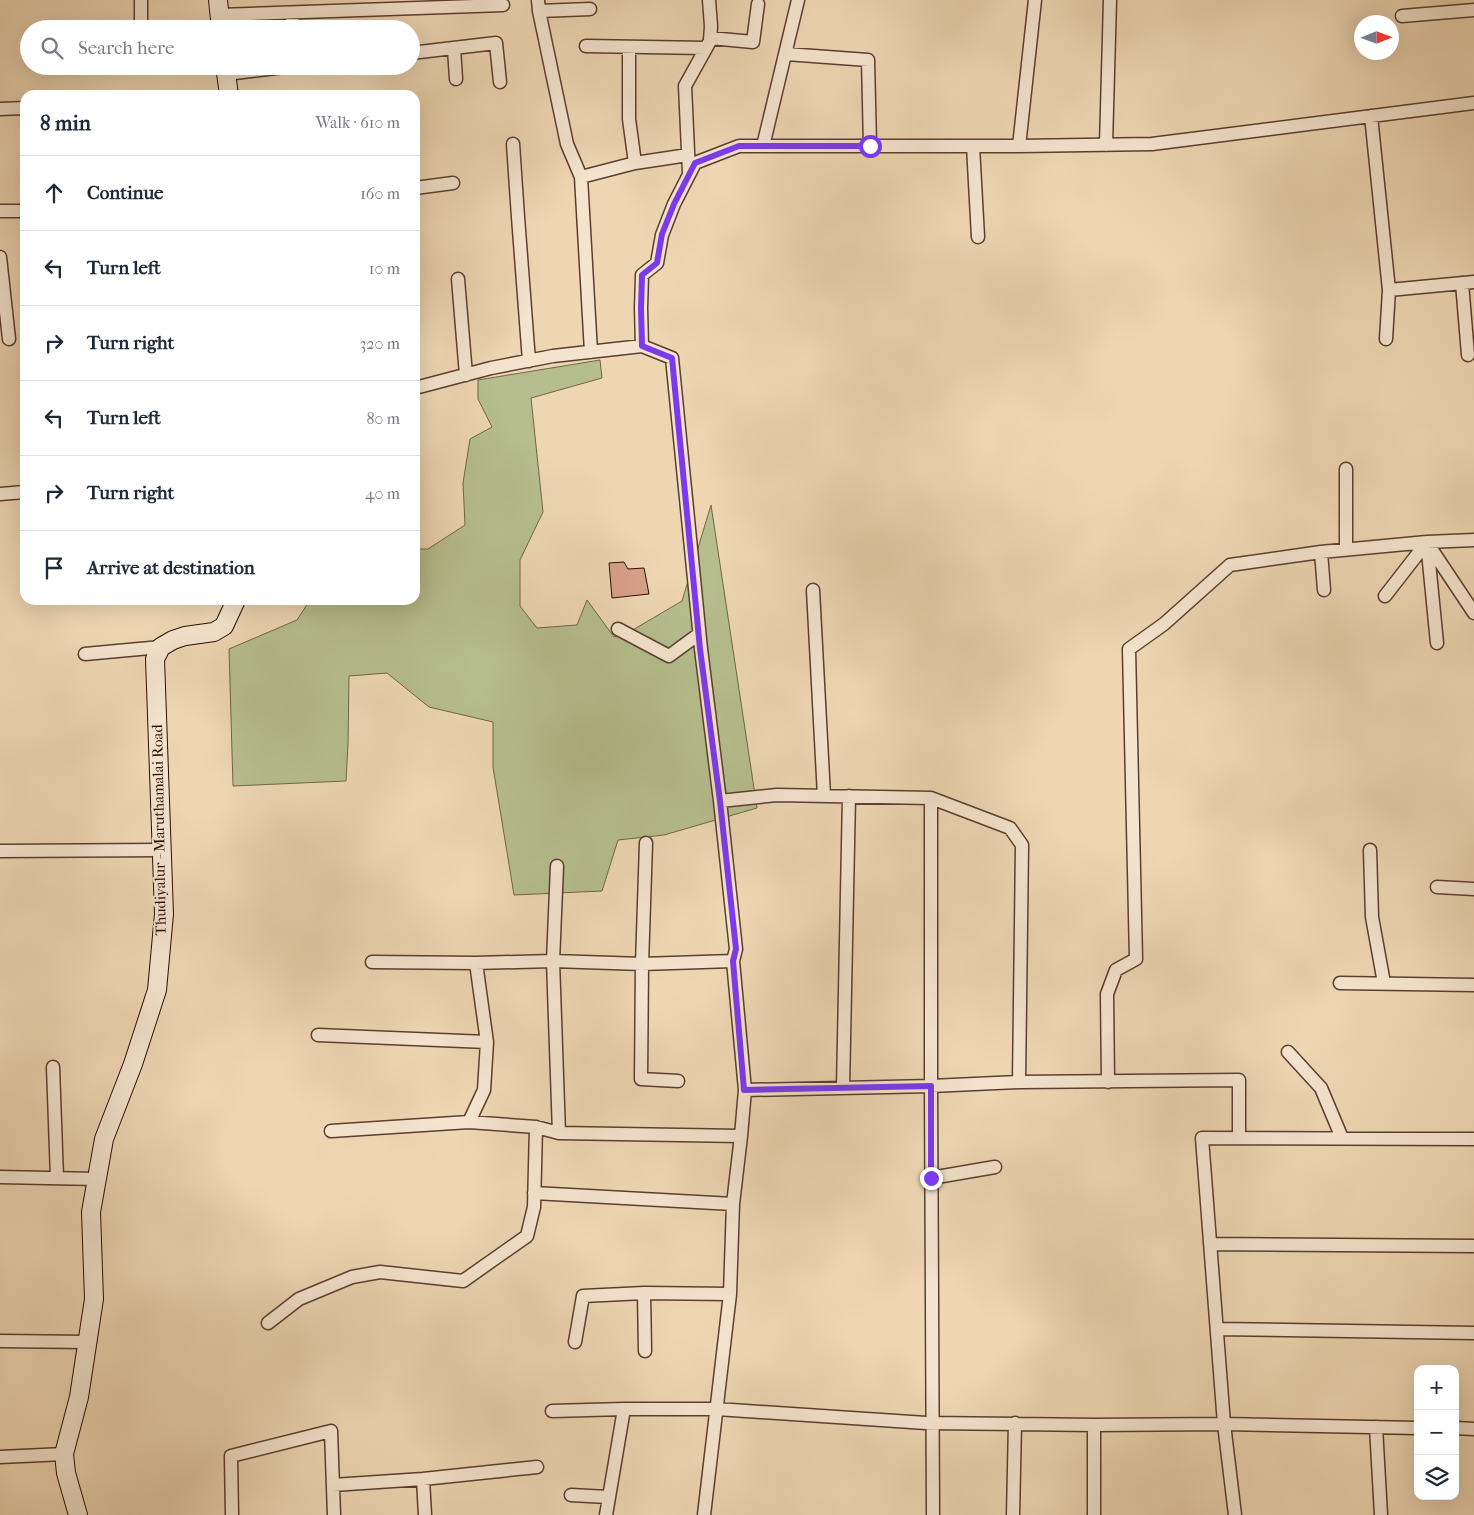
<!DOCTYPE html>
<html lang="en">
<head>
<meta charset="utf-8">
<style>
  body { margin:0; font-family:"IM FELL French Canon",serif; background:#f6f6f7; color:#1f2937 }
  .controls { position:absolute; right:15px; bottom:15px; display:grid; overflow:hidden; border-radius:10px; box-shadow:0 5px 20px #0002 }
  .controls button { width:45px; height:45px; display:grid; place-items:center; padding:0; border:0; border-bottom:1px solid #e0e1e3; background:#fff; color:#1f2937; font:25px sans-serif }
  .compass { position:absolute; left:1354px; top:15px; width:45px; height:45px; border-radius:50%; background:#fff; box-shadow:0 5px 20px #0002; rotate:89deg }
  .stop { position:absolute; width:15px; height:15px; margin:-11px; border:4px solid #7c3aed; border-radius:50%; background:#fff }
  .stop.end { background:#7c3aed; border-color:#fff; box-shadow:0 1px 5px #0008 }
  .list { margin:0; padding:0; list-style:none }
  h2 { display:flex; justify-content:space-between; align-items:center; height:65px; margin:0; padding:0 20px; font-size:21px }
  h2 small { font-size:16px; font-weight:400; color:#747a83 }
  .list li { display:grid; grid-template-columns:32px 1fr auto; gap:15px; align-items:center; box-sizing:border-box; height:75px; padding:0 20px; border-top:1px solid #e0e1e3 }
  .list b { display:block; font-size:19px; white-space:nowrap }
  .list em { font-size:16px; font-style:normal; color:#747a83 }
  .icon { flex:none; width:28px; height:28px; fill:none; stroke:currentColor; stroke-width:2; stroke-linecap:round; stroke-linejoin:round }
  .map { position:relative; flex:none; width:1474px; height:1515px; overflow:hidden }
  .search { position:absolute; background:#fff; box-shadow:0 5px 20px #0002; left:20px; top:20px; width:400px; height:55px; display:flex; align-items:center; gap:12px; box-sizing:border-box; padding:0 18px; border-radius:28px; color:#747a83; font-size:19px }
  .panel { position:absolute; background:#fff; box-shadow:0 5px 20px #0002; left:20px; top:90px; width:400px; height:515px; border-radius:15px }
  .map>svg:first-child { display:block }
  .green { fill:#b6be8f; stroke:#716548 }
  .building { fill:#d9a18b; stroke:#2c0c01 }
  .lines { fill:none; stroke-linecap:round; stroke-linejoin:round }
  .street-casing { stroke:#5c3e2e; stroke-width:15 }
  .secondary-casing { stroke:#2c0c01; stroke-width:20 }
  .street { stroke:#f4e4ce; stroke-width:12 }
  .secondary { stroke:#f4e4ce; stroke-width:18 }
  .route { stroke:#7c3aed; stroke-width:6 }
  .labels { text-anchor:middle; stroke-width:4; stroke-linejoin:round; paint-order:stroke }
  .street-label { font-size:15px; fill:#2c0c01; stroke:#f4e4ce }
</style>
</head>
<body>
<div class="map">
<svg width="1474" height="1515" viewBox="0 0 1474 1515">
  <rect width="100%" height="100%" fill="#eed6b3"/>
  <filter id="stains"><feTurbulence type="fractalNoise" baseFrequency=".004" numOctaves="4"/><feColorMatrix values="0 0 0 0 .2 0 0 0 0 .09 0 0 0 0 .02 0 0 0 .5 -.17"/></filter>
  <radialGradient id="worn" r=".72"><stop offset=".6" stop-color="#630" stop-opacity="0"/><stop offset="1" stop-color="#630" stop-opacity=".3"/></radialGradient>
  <path class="green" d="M600 360 602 378 531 398 543 512 520 560V606L537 628 577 625 587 600 614 637 631 631 682 601 711 505 757 808 664 835 618 840 602 891 514 895 493 767V722L429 707 387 673 349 676 348 744 346 781 233 786 229 649 297 620 310 600H415V549H428L465 525 463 483 470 439 492 427 478 399V380Z"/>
  <path class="building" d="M624 562 628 569 644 568 649 594 612 598 609 563Z"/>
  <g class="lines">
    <g class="street-casing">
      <path id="street" d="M538 0 539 11 567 144 581 177 591 352
        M539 11 590 9
        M292 13 293 29
        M220 15 503 5
        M1402 16 1474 10
        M141 29V0
        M710 38 753 42 758 4
        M586 46 706 48
        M629 47V119L635 163
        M454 48 456 79
        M411 53 496 43 500 82
        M786 54 868 60 870 146
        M226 74 292 66
        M0 109 25 108
        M1371 116 1389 290 1474 282
        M513 144 518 217 529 361
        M1106 145 1110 0
        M763 146 798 0
        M973 146 978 237
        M1019 146 1035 0
        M689 173 685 86 710 41 711 26 709 0
        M581 177 635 163 688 155
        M415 188 453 183
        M0 211H25
        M0 257 9 339
        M458 279 466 375
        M1462 283 1468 355
        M1386 339 1389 290
        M642 346 641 308 642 275 657 263 662 235 674 204 695 163 739 146H1019L1152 144 1474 103
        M415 388 491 368 553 356 642 346 672 358 701 649 720 801 736 949 733 961 745 1090 741 1136 733 1204 730 1294 704 1515
        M1346 469V549
        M0 494 25 492
        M1427 542 1437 643
        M1428 544 1474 613
        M1321 552 1324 590
        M813 590 824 796
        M1385 596 1427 542
        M618 629 669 656 699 634
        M85 654 161 647
        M931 798V1086L933 1515
        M720 801 777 795 931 798 1010 828 1022 845 1019 1082
        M646 843 642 964 641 1079 678 1081
        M1370 850 1372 917 1384 983
        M0 851 162 850
        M557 866 553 961 559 1133
        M1437 887 1474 889
        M372 962 476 963 553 961 642 964 733 961
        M1340 983 1474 985
        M318 1035 487 1042
        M1288 1052 1321 1088 1342 1138
        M53 1067 57 1178
        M1108 1082 1107 994 1116 970 1136 959 1129 649 1164 624 1230 565 1321 552 1427 542 1474 540
        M843 1088 849 796
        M745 1090 931 1086 1019 1082 1239 1080V1138
        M469 1122 484 1090 487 1042 476 963
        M331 1131 469 1122 536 1127 559 1133 741 1136
        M0 1177 97 1179
        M931 1178 995 1167
        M534 1193 733 1204
        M1210 1244 1474 1246
        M268 1323 299 1299 352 1277 380 1272 463 1281 527 1236 534 1207 536 1127
        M1217 1329 1474 1333
        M0 1341 88 1342
        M575 1342 583 1296 644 1293
        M645 1351 644 1293 730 1294
        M552 1411 624 1409H717L926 1423 1094 1425 1224 1424 1418 1428
        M1376 1427 1381 1515
        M1455 1428 1474 1429
        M0 1457 64 1454
        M423 1479 425 1515
        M333 1485 423 1479 537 1467
        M571 1495 608 1497
        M232 1515 231 1456 331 1431 334 1515
        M606 1515 624 1409
        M1013 1515 1015 1423
        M1094 1515V1425
        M1235 1515 1224 1424 1202 1138 1474 1139"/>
    </g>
    <g class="secondary-casing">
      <path id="secondary" d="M218 0 221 29
        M225 66 229 95
        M78 1515 66 1473 64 1454 79 1397 94 1299 91 1212 104 1139 133 1064 157 990 164 914 155 659 161 647 173 640 185 636 214 632 224 626 236 600"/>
    </g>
    <use href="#street" class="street"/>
    <use href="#secondary" class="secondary"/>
  </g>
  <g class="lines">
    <path class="route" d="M870 146H739L695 163 674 204 662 234 657 263 642 275 641 308 642 346 672 358 700 649 720 801 736 949 733 961 744 1090 931 1086V1178"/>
  </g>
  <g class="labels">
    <g class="street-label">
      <text transform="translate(159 830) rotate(-91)" y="5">Thudiyalur - Maruthamalai Road</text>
    </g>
  </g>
  <rect width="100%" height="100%" filter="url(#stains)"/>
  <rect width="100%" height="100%" fill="url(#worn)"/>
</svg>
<div class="controls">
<button>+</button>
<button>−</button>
<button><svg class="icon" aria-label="layers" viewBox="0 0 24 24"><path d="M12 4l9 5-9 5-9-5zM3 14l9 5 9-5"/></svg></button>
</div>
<svg class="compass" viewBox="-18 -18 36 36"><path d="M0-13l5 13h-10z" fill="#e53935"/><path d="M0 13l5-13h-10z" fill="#747a83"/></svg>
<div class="stop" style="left:870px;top:146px"></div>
<div class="stop end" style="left:931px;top:1178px"></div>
<div class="search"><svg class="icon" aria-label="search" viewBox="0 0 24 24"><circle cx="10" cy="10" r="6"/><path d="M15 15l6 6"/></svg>Search here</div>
<section class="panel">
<h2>8 min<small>Walk · 610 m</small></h2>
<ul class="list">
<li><svg class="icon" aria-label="ahead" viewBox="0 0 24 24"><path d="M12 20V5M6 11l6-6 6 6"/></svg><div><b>Continue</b></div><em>160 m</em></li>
<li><svg class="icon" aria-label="left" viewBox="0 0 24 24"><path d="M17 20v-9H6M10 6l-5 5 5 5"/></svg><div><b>Turn left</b></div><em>10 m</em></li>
<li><svg class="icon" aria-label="right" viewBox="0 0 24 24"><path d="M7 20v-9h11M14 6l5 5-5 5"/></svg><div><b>Turn right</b></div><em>320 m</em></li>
<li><svg class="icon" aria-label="left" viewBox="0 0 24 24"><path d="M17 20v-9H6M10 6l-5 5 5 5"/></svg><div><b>Turn left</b></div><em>80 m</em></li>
<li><svg class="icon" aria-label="right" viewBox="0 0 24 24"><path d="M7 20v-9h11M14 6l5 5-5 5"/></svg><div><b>Turn right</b></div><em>40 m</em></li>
<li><svg class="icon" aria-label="arrive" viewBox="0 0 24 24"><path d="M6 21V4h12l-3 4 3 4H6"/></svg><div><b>Arrive at destination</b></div></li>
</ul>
</section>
</div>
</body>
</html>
